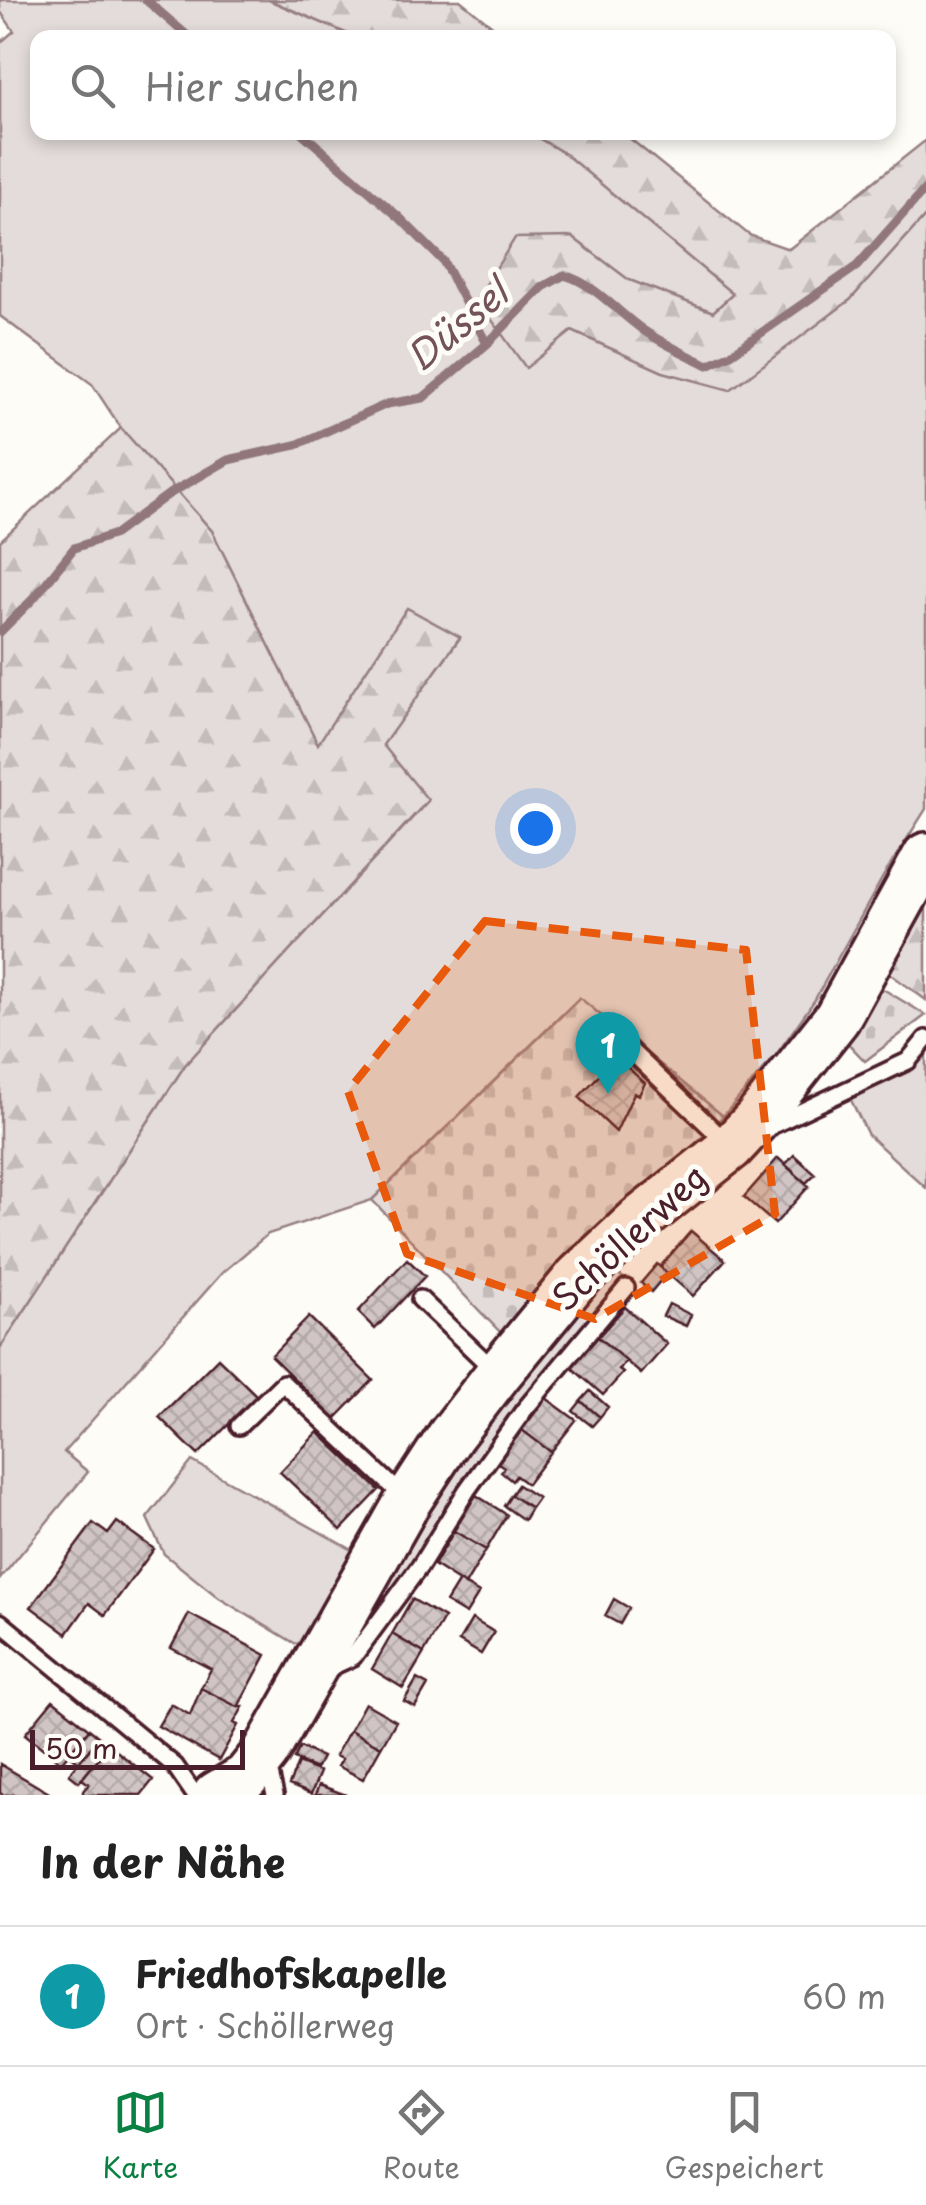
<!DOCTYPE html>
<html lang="de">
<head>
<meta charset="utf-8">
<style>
  body { margin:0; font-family:"Playpen Sans",sans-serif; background:#f2f2f2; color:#222 }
  .scale { position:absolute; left:30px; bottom:25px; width:215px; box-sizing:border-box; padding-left:10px; border:5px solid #4a1f2b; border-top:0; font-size:28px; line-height:35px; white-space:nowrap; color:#4a1f2b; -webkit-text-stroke:8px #fdfcf7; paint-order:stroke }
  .you { position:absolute; left:535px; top:828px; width:35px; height:35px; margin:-25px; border:8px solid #fff; border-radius:50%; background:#1a73e8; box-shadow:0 0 0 15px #1a73e833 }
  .badge { display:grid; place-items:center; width:65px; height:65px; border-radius:50%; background:#0b8043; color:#fff; font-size:32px; font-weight:700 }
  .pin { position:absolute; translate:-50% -82px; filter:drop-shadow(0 2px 5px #0008) }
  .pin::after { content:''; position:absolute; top:52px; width:35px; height:30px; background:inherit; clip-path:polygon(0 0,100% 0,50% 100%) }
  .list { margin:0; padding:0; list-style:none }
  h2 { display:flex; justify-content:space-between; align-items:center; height:130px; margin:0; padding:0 40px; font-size:42px }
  h2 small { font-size:32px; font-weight:400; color:#767676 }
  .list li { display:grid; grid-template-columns:65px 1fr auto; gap:30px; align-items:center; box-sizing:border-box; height:140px; padding:0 40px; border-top:2px solid #e0e0e0 }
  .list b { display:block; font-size:38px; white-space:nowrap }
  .list p { margin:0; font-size:32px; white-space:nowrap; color:#767676 }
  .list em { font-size:32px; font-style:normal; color:#767676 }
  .icon { flex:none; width:55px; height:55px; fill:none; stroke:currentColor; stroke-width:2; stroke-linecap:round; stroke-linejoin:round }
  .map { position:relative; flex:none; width:926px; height:1795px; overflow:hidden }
  .search { position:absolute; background:#fff; box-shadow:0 5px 15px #0003; left:30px; right:30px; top:30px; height:110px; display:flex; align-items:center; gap:25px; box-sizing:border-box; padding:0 35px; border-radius:20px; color:#767676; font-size:38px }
  .sheet { height:270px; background:#fff }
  nav { display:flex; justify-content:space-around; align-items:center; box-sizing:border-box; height:140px; border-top:2px solid #e0e0e0; background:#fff; font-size:28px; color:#767676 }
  nav a { display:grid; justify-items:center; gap:5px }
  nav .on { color:#0b8043 }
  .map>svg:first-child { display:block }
  .green { fill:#e3dcda; stroke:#967e82; stroke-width:2.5 }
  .forest { fill:url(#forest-firs); stroke:#967e82; stroke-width:2.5 }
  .cemetery { fill:url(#cemetery-stones); stroke:#967e82; stroke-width:2.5 }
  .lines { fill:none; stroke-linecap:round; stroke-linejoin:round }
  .stream { stroke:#91777b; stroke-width:9 }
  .building { fill:url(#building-cross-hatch); stroke:#4a1f2b; stroke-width:2.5 }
  .lane-casing { stroke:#4a1f2b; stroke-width:22 }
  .secondary-casing { stroke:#4a1f2b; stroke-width:52 }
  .lane { stroke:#fdfcf7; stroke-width:15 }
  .secondary { stroke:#fdfcf7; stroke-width:45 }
  .marked { fill:#e8590c; fill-opacity:0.2; stroke:#e8590c; stroke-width:8; stroke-dasharray:20 12; stroke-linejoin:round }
  .labels { text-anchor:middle; stroke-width:10; stroke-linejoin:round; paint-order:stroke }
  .street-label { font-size:35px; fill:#4a1f2b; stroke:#fdfcf7 }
  .water-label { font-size:38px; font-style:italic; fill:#73525a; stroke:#fdfcf7 }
</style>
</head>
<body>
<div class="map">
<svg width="926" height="1795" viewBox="0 0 926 1795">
  <defs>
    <pattern id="forest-firs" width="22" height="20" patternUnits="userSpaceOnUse" patternTransform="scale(2.5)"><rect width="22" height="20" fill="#e3dcda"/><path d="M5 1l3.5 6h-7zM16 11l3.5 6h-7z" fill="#c4bcbb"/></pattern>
    <pattern id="cemetery-stones" width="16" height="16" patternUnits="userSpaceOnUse" patternTransform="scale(2.5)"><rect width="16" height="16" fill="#e3dcda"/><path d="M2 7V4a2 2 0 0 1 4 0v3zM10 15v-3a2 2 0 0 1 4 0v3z" fill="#c4bcbb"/></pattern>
    <pattern id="building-cross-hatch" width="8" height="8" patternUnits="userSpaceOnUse" patternTransform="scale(2.5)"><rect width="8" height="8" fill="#d0c5c4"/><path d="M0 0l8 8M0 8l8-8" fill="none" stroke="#b4a9a9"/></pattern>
  </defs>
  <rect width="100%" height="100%" fill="#fdfcf7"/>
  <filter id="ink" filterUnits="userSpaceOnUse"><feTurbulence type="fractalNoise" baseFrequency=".01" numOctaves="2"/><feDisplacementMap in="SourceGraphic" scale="20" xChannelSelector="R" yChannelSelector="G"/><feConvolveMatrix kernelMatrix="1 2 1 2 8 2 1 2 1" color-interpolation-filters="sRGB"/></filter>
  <g filter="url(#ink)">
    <path class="green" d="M0 0H269L355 37 38 38V132L530 133 564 153 733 294 713 312 629 280 572 237V331L663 372 850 300 926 215V809L883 877 814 1001 776 1055 723 1116 579 998 372 1200 268 1234 222 1273 64 1452 88 1472 0 1579V1348L185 1065 428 801 382 745 460 638 407 609 318 745 212 531 121 428 92 384 0 316V43L14 31 0 11Z
      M926 1054V1188L868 1135 850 1098 914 1068Z
      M741 1157 618 1274 625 1279 518 1404 468 1476 416 1559 334 1659 525 1354Z
      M192 1461 356 1552 301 1647 219 1598 164 1554 147 1518Z"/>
    <path class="forest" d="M269 0H460L506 37H355Z
      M530 133H623L749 235 789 249 926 140V215L850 300 730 390 663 372 572 331 526 368 477 299 515 238 572 237 629 280 713 312 733 294 564 153Z
      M121 428 212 531 318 744 407 608 460 637 383 745 428 800 185 1065 0 1348V541Z
      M926 893V1000L882 968Z"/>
    <path class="cemetery" d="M878 986 926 1015 865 1061 843 1038Z
      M580 998 723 1116 504 1336 372 1200Z"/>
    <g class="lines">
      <path class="stream" d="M146 0 190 38
        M301 132 400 218 443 261 487 344
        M0 632 34 598 74 548 115 534 169 494 228 460 296 445 387 404 423 398 487 344 543 287 564 275C595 284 617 312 643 330 663 344 686 354 708 365L731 354 857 266 926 188"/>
    </g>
    <path class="building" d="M616 1057 645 1083 639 1095 634 1093 616 1132 579 1097Z
      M794 1155 815 1174 806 1183 785 1165Z
      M778 1158 809 1186 775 1224 744 1197Z
      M691 1231 725 1260 693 1296 660 1267Z
      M407 1259 425 1276 375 1329 358 1312Z
      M657 1264 667 1273 651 1292 641 1283Z
      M669 1304 691 1315 686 1326 663 1316Z
      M625 1307 667 1344 641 1374 598 1337Z
      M309 1317 373 1380 335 1419 271 1356Z
      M598 1337 626 1361 619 1370 623 1373 603 1395 571 1367Z
      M218 1358 257 1396 198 1455 159 1417Z
      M590 1391 608 1407 600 1417 581 1401Z
      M546 1398 576 1420 551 1452 522 1430Z
      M581 1401 600 1417 592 1426 573 1411Z
      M522 1430 551 1452 527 1484 516 1476 512 1481 501 1472 504 1467 497 1462Z
      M318 1432 379 1490 341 1530 280 1472Z
      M518 1485 538 1498 531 1508 511 1495Z
      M476 1495 507 1515 486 1550 454 1531Z
      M511 1495 531 1508 524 1520 504 1506Z
      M117 1522 154 1549 105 1615 89 1603 67 1634 31 1607 93 1523 108 1534Z
      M454 1531 486 1550 465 1585 434 1565Z
      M459 1581 479 1593 466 1614 446 1602Z
      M412 1599 444 1618 424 1653 392 1634Z
      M614 1599 629 1608 620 1624 605 1616Z
      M189 1614 266 1655 238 1707 201 1688 211 1669 171 1648Z
      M472 1619 494 1632 481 1654 459 1641Z
      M392 1634 424 1653 403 1688 372 1669Z
      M417 1679 428 1685 415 1707 404 1701Z
      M201 1688 238 1707H243L234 1723 238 1725 219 1760 158 1726 171 1704 190 1715Z
      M53 1700 89 1729 61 1763 25 1734Z
      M365 1703 396 1721 381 1747 350 1730Z
      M89 1729 99 1737 79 1762 69 1754Z
      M350 1730 381 1747 363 1779 338 1766 342 1759 335 1756Z
      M94 1744 104 1752 79 1782 69 1774Z
      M109 1745 153 1780 141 1795H83V1791L89 1784 82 1779Z
      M300 1747 322 1757 316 1769 294 1759Z
      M298 1763 320 1772 311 1794 289 1785Z
      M0 1764 49 1793 48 1795H3L0 1793Z
      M319 1785 346 1795H315Z"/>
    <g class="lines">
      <g class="lane-casing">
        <path id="lane" d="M602 1036 614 1035 728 1144
          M766 1121 775 1124 908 1061 926 1039
          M420 1299 495 1371
          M239 1426 283 1383 405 1498
          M0 1622 175 1766 195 1795
          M327 1669 353 1657 420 1566 467 1490 524 1410 626 1288
          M268 1765 275 1795"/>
      </g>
      <g class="secondary-casing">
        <path id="secondary" d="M216 1795 246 1777 266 1752 408 1501 451 1435 498 1374 578 1277 639 1220 731 1147 758 1118 837 1018 926 856"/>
      </g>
      <use href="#lane" class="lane"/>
      <use href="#secondary" class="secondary"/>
    </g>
  </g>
  <path class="marked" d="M485 921 746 950 775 1214 595 1319 407 1254 348 1091Z"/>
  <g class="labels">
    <g class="street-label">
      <text transform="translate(630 1238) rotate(-43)" y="12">Schöllerweg</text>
    </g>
    <g class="water-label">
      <text transform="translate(458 326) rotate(-40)" y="13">Düssel</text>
    </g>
  </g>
</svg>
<div class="scale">50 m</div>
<div class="you"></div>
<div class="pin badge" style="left:608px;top:1094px;background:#0f9aa8">1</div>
<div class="search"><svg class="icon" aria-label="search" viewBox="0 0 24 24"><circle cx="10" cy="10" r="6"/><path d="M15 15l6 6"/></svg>Hier suchen</div>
</div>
<section class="sheet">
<h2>In der Nähe<small></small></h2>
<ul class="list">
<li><span class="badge" style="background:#0f9aa8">1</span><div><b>Friedhofskapelle</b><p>Ort · Schöllerweg</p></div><em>60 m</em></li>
</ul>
</section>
<nav>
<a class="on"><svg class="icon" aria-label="map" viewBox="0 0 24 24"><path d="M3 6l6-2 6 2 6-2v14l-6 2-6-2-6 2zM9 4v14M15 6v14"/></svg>Karte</a>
<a><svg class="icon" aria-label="directions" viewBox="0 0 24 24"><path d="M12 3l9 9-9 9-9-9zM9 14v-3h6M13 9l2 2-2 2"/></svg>Route</a>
<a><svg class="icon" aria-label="saved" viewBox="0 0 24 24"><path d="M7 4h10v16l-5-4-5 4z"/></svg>Gespeichert</a>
</nav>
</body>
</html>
